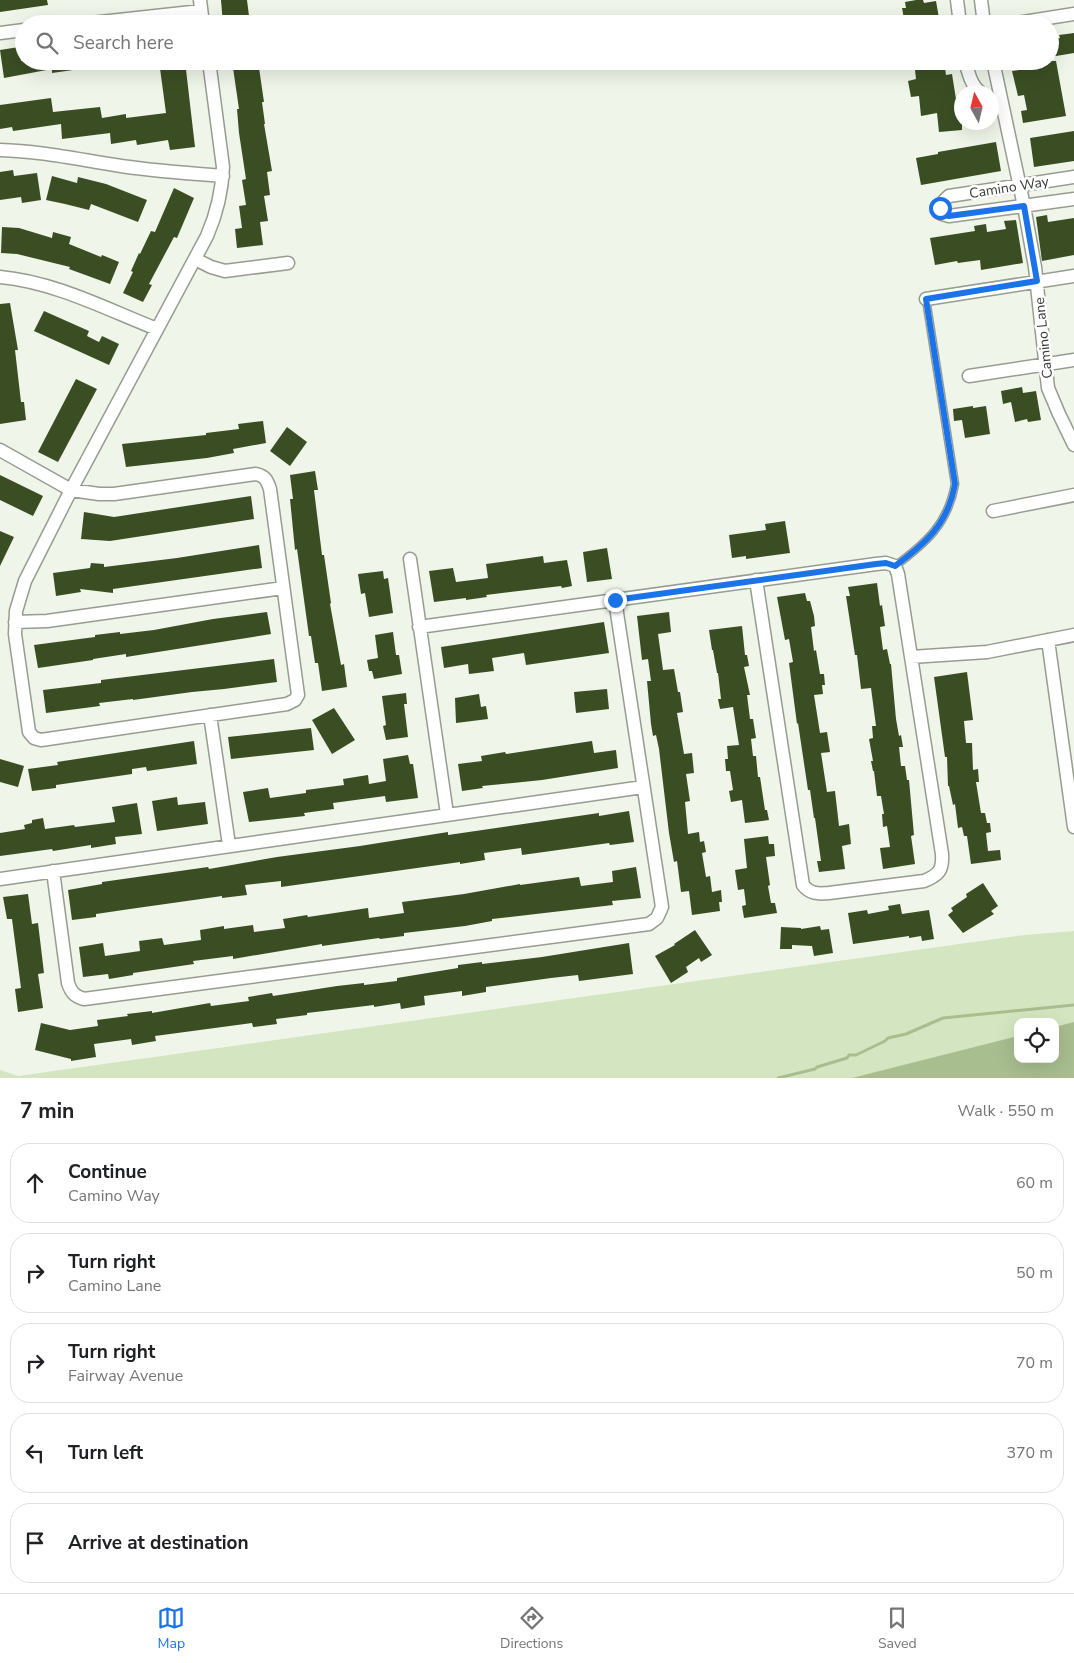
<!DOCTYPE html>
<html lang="en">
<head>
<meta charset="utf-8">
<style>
  body { margin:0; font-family:"Nunito Sans",sans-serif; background:#f6f6f6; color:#202124 }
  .controls { position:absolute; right:15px; bottom:15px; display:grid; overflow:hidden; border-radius:10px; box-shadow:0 5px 20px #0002 }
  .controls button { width:45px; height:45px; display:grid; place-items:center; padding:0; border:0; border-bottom:1px solid #e0e0e0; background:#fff; color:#202124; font:25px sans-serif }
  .compass { position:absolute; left:954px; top:85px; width:45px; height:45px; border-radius:50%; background:#fff; box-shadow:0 5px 20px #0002; rotate:352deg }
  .stop { position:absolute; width:15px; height:15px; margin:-11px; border:4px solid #1a73e8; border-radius:50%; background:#fff }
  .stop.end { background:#1a73e8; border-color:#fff; box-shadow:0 1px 5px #0008 }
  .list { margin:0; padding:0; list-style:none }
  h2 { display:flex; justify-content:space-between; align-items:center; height:65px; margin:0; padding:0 20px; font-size:21px }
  h2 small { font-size:16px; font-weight:400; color:#757577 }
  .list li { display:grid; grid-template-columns:32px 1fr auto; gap:15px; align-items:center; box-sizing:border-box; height:80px; margin:0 10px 10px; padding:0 10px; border:1px solid #e0e0e0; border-radius:20px }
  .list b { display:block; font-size:19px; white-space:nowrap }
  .list p { margin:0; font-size:16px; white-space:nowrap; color:#757577 }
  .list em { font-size:16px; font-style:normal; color:#757577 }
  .icon { flex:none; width:28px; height:28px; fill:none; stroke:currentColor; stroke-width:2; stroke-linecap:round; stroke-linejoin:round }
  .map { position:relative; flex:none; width:1074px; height:1078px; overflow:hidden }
  .search { position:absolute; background:#fff; box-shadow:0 5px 20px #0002; left:15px; right:15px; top:15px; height:55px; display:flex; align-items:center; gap:12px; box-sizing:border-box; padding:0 18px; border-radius:28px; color:#757577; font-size:19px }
  .sheet { height:515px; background:#fff }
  nav { display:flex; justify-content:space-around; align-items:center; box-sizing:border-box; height:70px; border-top:1px solid #e0e0e0; background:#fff; font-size:14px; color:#757577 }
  nav a { display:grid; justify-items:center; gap:2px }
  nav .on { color:#1a73e8 }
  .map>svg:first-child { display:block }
  .green { fill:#d4e6c1; fill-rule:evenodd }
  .water { fill:#a8be8f }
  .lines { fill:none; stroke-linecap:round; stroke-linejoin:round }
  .stream { stroke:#a8be8f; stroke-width:3 }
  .building { fill:#3b4e23 }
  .lane-casing { stroke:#979c91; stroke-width:9 }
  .street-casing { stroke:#979c91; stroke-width:15 }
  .lane { stroke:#fff; stroke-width:6 }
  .street { stroke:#fff; stroke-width:12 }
  .route { stroke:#1a73e8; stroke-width:6 }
  .labels { text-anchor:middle; stroke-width:5; stroke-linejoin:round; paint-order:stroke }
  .street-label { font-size:14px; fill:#383b36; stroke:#fff }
</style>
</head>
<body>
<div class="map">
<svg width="1074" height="1078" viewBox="0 0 1074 1078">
  <rect width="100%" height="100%" fill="#eff5e8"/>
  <path class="green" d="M1074 931V1078H0V1070L18 1076 1024 935ZM1018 1022H1055V1059H1018Z"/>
  <path class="water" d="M1074 1022V1078H852L1018 1036V1059H1055V1027Z"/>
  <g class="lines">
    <path class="stream" d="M778 1078 815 1069 817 1067 847 1058 849 1055H856L885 1041 888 1038 906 1034 943 1018 1074 1005"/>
  </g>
  <path class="building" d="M0 0H47L48 5 0 12Z
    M221 0H247L250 24H223Z
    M916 0H923L924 3 936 1 940 24H905L902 8H906L905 2Z
    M1074 33V53L1050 57V39L1060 38 1059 35Z
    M19 47 21 61H100L101 66 52 73V69L4 78 0 50Z
    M159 61H185L195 147 170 150 168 140 137 145 136 140 111 144 110 133 62 139 61 124 13 131 12 127 0 129V105L51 98 53 112 100 107 102 118 126 114V118L166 113Z
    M232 61H258L264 102H262L265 124H264L272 171 267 172 270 195 264 196 268 221 260 222 263 245 237 248 235 229 242 228 239 206 246 205 242 180 246 179 239 133 237 109H239Z
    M914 61H944L946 75 952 74 956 99 962 98V130L939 132 937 113 921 116 919 96 911 97 908 81 916 79Z
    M1020 61H1056L1066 116 1023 123 1021 111 1027 110 1024 95 1018 96 1012 71 1019 70V65L1021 64Z
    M1074 131V161L1034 167 1030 138Z
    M996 142 1001 171 921 185 916 158 938 154V152Z
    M13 170 14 176 37 173 41 200 22 203 21 197 0 200V172Z
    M52 176 77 183 78 177 106 184 147 200 138 222 91 204 89 210 65 204 46 200Z
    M174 188 194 198 177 238 174 237 149 284 152 285 143 302 123 293 133 272 131 271 139 253 140 254 151 231 155 232Z
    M1047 215 1048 222 1074 218V255L1042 261 1036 217Z
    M1016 220 1023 263 981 270 980 260 958 263 957 261 935 265 930 238 975 231 974 226 986 224 987 232 1006 229 1004 221Z
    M2 227 19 228 52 238 53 232 71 237 69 244 101 257 102 255 119 262 110 284 69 269 70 267 17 254 1 253Z
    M10 303 18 350H15L21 402H24L26 420 0 424V304Z
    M44 311 89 331 87 336 99 342 102 336 119 344 109 365 34 331Z
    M76 379 97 389 58 462 38 452Z
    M1022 387 1023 393 1036 391 1041 420 1028 422 1027 419 1015 422 1011 402 1003 404 1001 391Z
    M973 406V408L986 406 990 434 965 438 962 420 954 421 953 409Z
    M263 421 266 443 233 449 234 453 207 458 126 467 122 444 206 435V433L239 429 238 424Z
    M287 427 307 442 290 466 270 451Z
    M315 471 318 490H314L322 555H324L331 603 330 604 341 665 344 664 347 687 322 691 318 663H315L311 636H309L297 549 295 550 290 499H293L290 475Z
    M0 475 43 496 33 516 0 500Z
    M251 496 254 519 110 541 81 539 84 512 114 517Z
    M785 521 790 553 746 559V556L732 558 729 535 766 530 765 524Z
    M0 531 14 537 0 566Z
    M259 545 262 568 113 589V593L80 589 81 592 56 596 53 573 90 568 91 563 104 564V567L177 558Z
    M607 548 612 579 587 582 583 552Z
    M543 556 544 563 567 560 572 586 562 588 561 586 486 595 487 597 466 600V598L434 602 429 571 453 568 456 582 488 578 486 564Z
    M383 571 384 579 388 578 393 613 369 617 365 593 361 594 358 574Z
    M877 583 880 606 882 605 885 626 880 627 883 650 887 649 890 664H891L896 719 899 736 901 735 903 747H899L901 766H905L907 780H909L914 835 911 836 915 864 883 869 880 848 890 847 887 826 883 827 882 814H884L881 796H877L874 771H873L871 761H873L869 739 873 738 872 726H876L871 688 861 689 857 655H855L846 596H850L848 587Z
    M805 593 807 601H810L814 616 815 626 811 627 814 651 816 650 820 674H824L825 685H822L823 694 814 695 820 733 827 732 830 752 821 753 827 792 835 791 839 826 849 824 851 844 842 846 845 869 819 872 817 861H821L815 818H814L810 790H808L798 723 797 724 789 663 793 662 789 639 785 640 777 597Z
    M267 612 271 634 126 657V654L93 659V660L38 668 34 645 95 637V635L120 632V634L154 630 213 619Z
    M669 612 671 632 658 634 663 670 674 669 678 692H680L683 712 677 713 684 754 692 753 694 773 686 774 690 801 685 802 688 834 699 832 700 842 704 841 706 852 702 853 706 877 710 876 712 892 721 890 722 902H719L720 911 692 915 689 891 681 892 677 861 674 862 669 833 659 749 656 735 653 736 651 724 647 681H651L648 659 642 660 637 616Z
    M604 622 609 653 526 665 524 653 492 658 494 671 469 674 468 664 444 668 441 647Z
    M742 626 745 655H747L749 666 744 667 750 695H747L750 719H753L756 738 751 739 753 756H756L758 777H760L765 810H767L769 820 745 823 742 800 731 802 729 791 733 790 730 771H726L725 759H728L727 746 739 745 733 707 720 709 718 699H721L718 673H717L713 650H712L709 630Z
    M393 632 396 655H399L402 674 374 679 372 671H369L367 660 378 658 375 635Z
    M274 659 277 682 224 689 192 692 133 700V699L99 703 100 706 46 713 43 690 101 683V680Z
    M967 672 973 720 964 721 966 743H972L973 770 978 769 979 782H976L981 813H985L987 823H990L991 832 986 833 988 851 1000 850 1001 860 971 864 967 836H964L962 827 958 828 955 804 953 805 949 786H948L947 757H945L934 677Z
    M607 689 609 709 576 713 574 692Z
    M406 693 407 704H404L408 737 386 740 383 726 386 725 382 696Z
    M479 694 481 707 486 706 488 719 456 723 455 698Z
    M334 708 355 740 332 754 312 720Z
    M311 728 314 750 231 759 228 737Z
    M194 741 197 764 147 771 146 767 132 769V774L56 785V788L32 791 28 769 58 765 57 762Z
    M592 741 594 753 616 750 618 768 542 780 482 786 483 788 462 791 458 764 482 761 481 756 505 752 506 754Z
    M408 755 410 764H413L418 798 386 802 385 796 333 803 334 809 304 813 305 816 249 822 243 792 268 788 270 798 306 793V790L344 785 343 779 368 775 369 784 386 781 383 759Z
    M0 759 24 766 18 787 0 782Z
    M177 797 178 805 205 802 208 824 157 831 152 801Z
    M137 803 142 834 115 837 116 844 91 848V845L53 851 52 849 0 856V833L25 829 24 825 32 823V820L43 818 45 829 74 825 75 827 115 822 112 807Z
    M629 811 634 842 610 845 609 843 522 855 521 848 484 853 485 860 460 864V862L281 887V881L245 885 247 895 222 898V896L130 909 96 914V917L72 920 68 890 102 884V882L208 867 209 869 277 857 360 846 448 832V835L599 813V816Z
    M768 836 769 844H774L775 856 766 857 770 885 768 886 771 903H775L777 913 744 918 742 906 746 905 744 889 738 890 735 870 747 868 744 839Z
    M636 867 641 898 612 901 613 905 492 919V921L465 926 404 933V936L380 939 379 938 322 946V944L233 959V956L193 961 194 964 133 973V975L109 979 108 974 83 977 79 947 103 943 105 956 140 951 139 941 162 938 164 945 201 940 200 930 224 926V929L253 925 254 932 285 928 283 919 307 915 308 917 368 908 369 918 404 913 402 902 464 894 520 884V885L579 877 581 886 613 882 612 871Z
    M983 883 998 906 991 911 994 914 963 933 948 915 953 911 951 908 967 897 966 894Z
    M28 894 32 924 38 923 44 973 38 974 43 1008 18 1012 15 989 21 988 12 919H7L3 897Z
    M900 904 902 914 929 910 934 939 922 941 921 936 909 938V936L853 944 848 913 867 910 868 914 889 910 888 906Z
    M820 926 821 930 829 929 833 953 814 956 812 946 792 945V949H780L781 927 801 928V929Z
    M695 930 712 955 701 962 699 958 686 967 688 972 671 983 655 956 675 945 674 944Z
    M629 943 633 974 579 981 578 975 551 978 486 987V992L462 996V991L424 996 425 1005 401 1009 400 1003 374 1007V1005L307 1013V1015L276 1019 277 1024 253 1027 252 1023 155 1036 156 1041 132 1045 131 1039 94 1044 96 1057 71 1061V1059L35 1050 41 1023 70 1030 98 1026 97 1020 128 1016 127 1014 152 1011V1013L210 1003 211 1006 249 1001 248 997 272 993 273 996 337 986 364 983V985L397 981V978L458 968V965L482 962V964L542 957Z"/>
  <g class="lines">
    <g class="lane-casing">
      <path id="lane" d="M895 566C926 543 948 524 955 484L926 299"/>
    </g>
    <g class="street-casing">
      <path id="street" d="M200 0 203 24
        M957 0 960 24
        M981 0 984 24
        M82 24 201 11
        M1010 24 1074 14
        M0 33 24 30
        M966 61C967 72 972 86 980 92
        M993 61 1024 206 1035 267 1048 388 1059 414 1074 445
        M0 150C39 151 76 159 115 165 151 171 187 173 223 176
        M1074 177 949 196C942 202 940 205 942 214L949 216 1074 199
        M195 259 211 267 225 271 288 263
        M0 277C55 282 106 309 157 329
        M926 299 1074 276
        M969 376 1074 360
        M0 450 71 490 99 494H114L256 474C265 476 267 480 270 489L298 695 295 700 287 704 41 740 34 738 29 732 15 634 16 611 25 581 71 490 207 236C217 213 222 192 223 167L209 61
        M993 511 1074 495
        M410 559 447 814
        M15 622 47 621 283 588
        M419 627 876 564 886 563 895 566 898 574 942 854C943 870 939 875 924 881L829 893C818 894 810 894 803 885L756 580
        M1048 640 1074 827
        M911 657 987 652 1074 635
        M210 715 229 845
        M53 871 68 983C71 992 74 996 84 999L649 924 657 918 662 907 615 600
        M0 879 643 787"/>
    </g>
    <use href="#lane" class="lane"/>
    <use href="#street" class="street"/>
  </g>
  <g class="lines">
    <path class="route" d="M615 600 876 564 886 563 895 566C926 543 948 524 955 484L926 299 1037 281 1024 206 949 216 942 214 940 208"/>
  </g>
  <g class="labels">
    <g class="street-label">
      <text transform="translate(1009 187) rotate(-9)" y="5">Camino Way</text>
      <text transform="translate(1043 338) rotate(-96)" y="5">Camino Lane</text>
    </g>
  </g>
</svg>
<div class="controls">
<button><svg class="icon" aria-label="locate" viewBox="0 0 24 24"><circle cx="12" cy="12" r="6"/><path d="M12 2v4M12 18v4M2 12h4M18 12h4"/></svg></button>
</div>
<svg class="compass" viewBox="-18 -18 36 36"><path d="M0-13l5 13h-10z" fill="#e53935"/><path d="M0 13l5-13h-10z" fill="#757577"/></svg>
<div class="stop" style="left:940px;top:208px"></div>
<div class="stop end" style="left:615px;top:600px"></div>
<div class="search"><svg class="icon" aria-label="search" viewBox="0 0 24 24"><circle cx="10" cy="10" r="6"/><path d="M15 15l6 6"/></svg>Search here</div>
</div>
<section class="sheet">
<h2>7 min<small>Walk · 550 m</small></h2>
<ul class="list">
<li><svg class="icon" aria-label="ahead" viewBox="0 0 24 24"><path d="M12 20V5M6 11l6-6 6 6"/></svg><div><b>Continue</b><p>Camino Way</p></div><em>60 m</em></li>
<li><svg class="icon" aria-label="right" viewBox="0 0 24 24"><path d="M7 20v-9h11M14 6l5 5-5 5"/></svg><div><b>Turn right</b><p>Camino Lane</p></div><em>50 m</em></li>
<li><svg class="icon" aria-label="right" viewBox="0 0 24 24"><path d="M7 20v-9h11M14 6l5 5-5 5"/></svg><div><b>Turn right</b><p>Fairway Avenue</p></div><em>70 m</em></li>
<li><svg class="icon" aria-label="left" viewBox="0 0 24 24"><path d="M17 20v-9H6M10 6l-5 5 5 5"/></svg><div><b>Turn left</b></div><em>370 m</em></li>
<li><svg class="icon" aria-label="arrive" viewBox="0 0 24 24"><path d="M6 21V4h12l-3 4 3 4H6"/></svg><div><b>Arrive at destination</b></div></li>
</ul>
</section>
<nav>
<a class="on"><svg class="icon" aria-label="map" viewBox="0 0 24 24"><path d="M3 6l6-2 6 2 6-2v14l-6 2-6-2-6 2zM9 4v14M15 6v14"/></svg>Map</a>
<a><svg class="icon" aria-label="directions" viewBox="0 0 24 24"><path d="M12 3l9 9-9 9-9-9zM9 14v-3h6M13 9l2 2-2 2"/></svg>Directions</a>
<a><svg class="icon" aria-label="saved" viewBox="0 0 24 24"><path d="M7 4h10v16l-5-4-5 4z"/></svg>Saved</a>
</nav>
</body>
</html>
